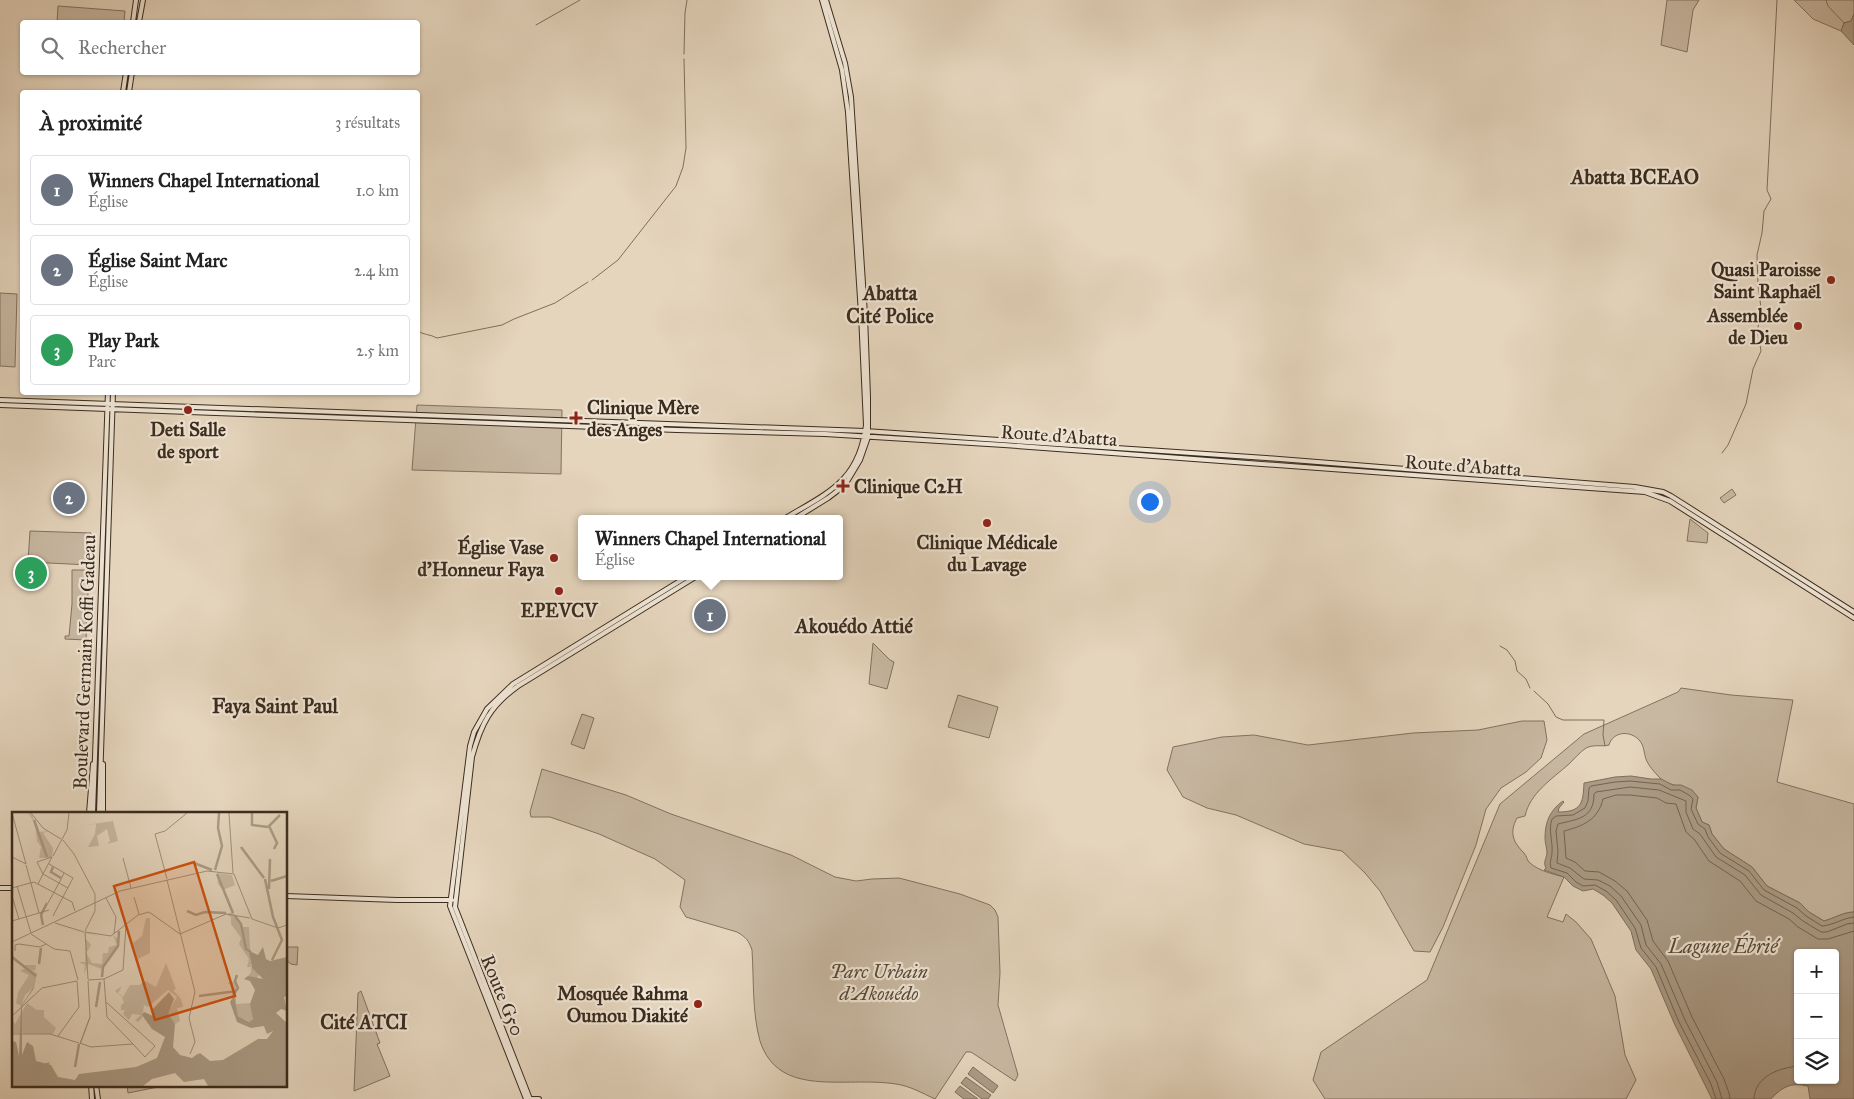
<!DOCTYPE html>
<html lang="fr">
<head>
<meta charset="utf-8">
<style>
  body { margin:0; font-family:"IM FELL Great Primer",serif; background:#f2f2f2; color:#222 }
  .controls { position:absolute; right:15px; bottom:15px; display:grid; overflow:hidden; border-radius:5px; box-shadow:0 1px 4px #0004 }
  .controls button { width:45px; height:45px; display:grid; place-items:center; padding:0; border:0; border-bottom:1px solid #e0e0e0; background:#fff; color:#222; font:25px sans-serif }
  .you { position:absolute; left:1149px; top:501px; width:18px; height:18px; margin:-12px; border:4px solid #fff; border-radius:50%; background:#1a73e8; box-shadow:0 0 0 8px #1a73e833 }
  .badge { display:grid; place-items:center; width:32px; height:32px; border-radius:50%; background:#8f2418; color:#fff; font-size:16px; font-weight:700 }
  .pin { position:absolute; translate:-50% -50%; border:2px solid #fff; box-shadow:0 1px 5px #0006 }
  .popup { position:absolute; left:578px; top:515px; width:265px; height:65px; box-sizing:border-box; display:grid; place-content:center; border-radius:5px; background:#fff; filter:drop-shadow(0 1px 4px #0005); font-size:16px; white-space:nowrap; color:#767676 }
  .popup b { font-size:19px; color:#222 }
  .popup::after { content:''; position:absolute; left:50%; top:100%; margin-left:-10px; border:10px solid transparent; border-top-color:#fff }
  .list { margin:0; padding:0; list-style:none }
  h2 { display:flex; justify-content:space-between; align-items:center; height:65px; margin:0; padding:0 20px; font-size:21px }
  h2 small { font-size:16px; font-weight:400; color:#767676 }
  .list li { display:grid; grid-template-columns:32px 1fr auto; gap:15px; align-items:center; box-sizing:border-box; height:70px; margin:0 10px 10px; padding:0 10px; border:1px solid #e0e0e0; border-radius:5px }
  .list b { display:block; font-size:19px; white-space:nowrap }
  .list p { margin:0; font-size:16px; white-space:nowrap; color:#767676 }
  .list em { font-size:16px; font-style:normal; color:#767676 }
  .icon { flex:none; width:28px; height:28px; fill:none; stroke:currentColor; stroke-width:2; stroke-linecap:round; stroke-linejoin:round }
  .map { position:relative; flex:none; width:1854px; height:1099px; overflow:hidden }
  .search { position:absolute; background:#fff; box-shadow:0 1px 4px #0004; left:20px; top:20px; width:400px; height:55px; display:flex; align-items:center; gap:12px; box-sizing:border-box; padding:0 18px; border-radius:5px; color:#767676; font-size:19px }
  .panel { position:absolute; background:#fff; box-shadow:0 1px 4px #0004; left:20px; top:90px; width:400px; height:305px; border-radius:5px }
  .map>svg:first-child { display:block }
  .green { fill:#c8b8a2; stroke:#827260 }
  .water { fill:#ab9c87; stroke:#7e6f5d; fill-rule:evenodd }
  .lines { fill:none; stroke-linecap:round; stroke-linejoin:round }
  .shore { stroke:#736452; stroke-width:1 }
  .stream { stroke:#7e6f5d; stroke-width:1 }
  .secondary-casing { stroke:#3b2c1e; stroke-width:6 }
  .secondary { stroke:#eee4d4; stroke-width:4 }
  .poi-dot { fill:#8f2418; stroke:#eee4d4; stroke-width:2 }
  .labels { text-anchor:middle; stroke-width:4.5; stroke-linejoin:round; paint-order:stroke }
  .poi-label { font-size:19px; font-weight:bold; fill:#3b2c1e; stroke:#eee4d4; text-anchor:end }
  .street-label { font-size:19px; fill:#3b2c1e; stroke:#eee4d4 }
  .park-label { font-size:19px; font-style:italic; fill:#574838; stroke:#eee4d4 }
  .neighbourhood-label { font-size:20px; font-weight:bold; fill:#3b2c1e; stroke:#eee4d4 }
  .water-label { font-size:20px; font-style:italic; fill:#574838; stroke:#eee4d4 }
  .inset-river { fill:none; stroke:#ab9c87; stroke-width:2.5 }
  .inset-road { fill:none; stroke:#a1917d; stroke-width:1 }
  .view { fill:#ce520f; fill-opacity:0.15; stroke:#ce520f; stroke-width:2.5 }
  .inset-edge { fill:none; stroke:#3b2c1e; stroke-width:2.5 }
</style>
</head>
<body>
<div class="map">
<svg width="1854" height="1099" viewBox="0 0 1854 1099">
  <rect width="100%" height="100%" fill="#e5d5bd"/>
  <filter id="stains"><feTurbulence type="fractalNoise" baseFrequency=".004" numOctaves="4"/><feColorMatrix values="0 0 0 0 .2 0 0 0 0 .09 0 0 0 0 .02 0 0 0 .5 -.17"/></filter>
  <radialGradient id="worn" r=".72"><stop offset=".6" stop-color="#630" stop-opacity="0"/><stop offset="1" stop-color="#630" stop-opacity=".3"/></radialGradient>
  <path class="green" d="M1667 0H1699L1693 10 1687 52 1661 45Z
    M1794 0H1854V14L1851 21 1844 23 1841 31 1813 19Z
    M58 6 125 11 124 22H57Z
    M0 293 17 294 15 367 0 366Z
    M417 405 562 410 561 474 412 470Z
    M1732 489 1736 495 1724 503 1720 498Z
    M1690 519 1708 533 1707 543 1687 541Z
    M30 531 91 533 90 565 28 562Z
    M17 568 46 569V579L16 577Z
    M72 570H89L86 640 65 639V636H69L72 604Z
    M873 643 890 660 894 662 887 689 869 684Z
    M1681 688 1731 695 1793 700 1777 782 1854 804V912C1843 913 1835 918 1824 921L1809 912 1800 903 1767 886 1752 867 1724 849 1712 834 1709 825 1702 822 1696 808 1698 797C1684 782 1672 789 1660 778 1655 773 1648 765 1646 759 1644 753 1644 746 1640 741 1631 730 1613 731 1609 745 1601 747 1594 744 1586 748 1580 752 1574 759 1569 764 1552 779 1530 793 1525 816L1517 818C1509 833 1513 842 1524 853 1527 856 1527 861 1530 863 1539 871 1553 874 1564 877L1547 917 1563 922 1566 914 1576 922 1591 939 1615 996 1625 1055 1636 1080 1626 1099H1325L1313 1080 1321 1052 1427 980 1500 804 1584 734 1678 692Z
    M958 695 998 707 989 738 948 727Z
    M582 714 594 718 584 749 571 744Z
    M1522 721H1544L1547 740 1541 758 1526 772 1501 788 1486 809 1476 845 1443 927 1430 952 1414 951 1380 891 1365 873 1342 851 1304 844 1236 815 1207 808 1183 797 1167 770 1173 747 1222 737 1254 735 1308 745 1413 733 1478 730Z
    M542 769 626 795 671 814 791 855 835 877 856 881 872 879 899 878 960 894 990 905 995 910 998 917 1000 973 998 1005 1018 1075 1015 1081 971 1052H966L935 1099C922 1093 910 1086 896 1084 844 1076 779 1099 760 1041 752 1012 754 981 752 950 749 941 746 937 737 932L686 917 680 907 685 880 655 859 599 834 550 817H531L530 812Z
    M286 947H298L297 965 291 964 286 960Z
    M361 991 380 1043 377 1044 390 1076 354 1091 358 993Z
    M127 1085H158V1087L128 1093Z"/>
  <path class="water" d="M1854 14V45L1841 31 1844 23 1851 21Z
    M1631 776 1651 779H1661L1673 785H1681L1692 790 1698 797 1696 808 1702 822 1709 825 1712 834 1724 849 1752 867 1767 886 1800 903 1809 912 1824 921C1835 918 1843 912 1854 912V1099H1810L1808 1086C1791 1082 1782 1087 1771 1099H1712L1675 1025 1651 969 1636 950 1631 931 1612 903 1603 895 1593 889 1583 891 1573 886 1564 877 1544 870 1546 868C1543 862 1546 860 1547 853 1547 848 1545 843 1545 838 1545 822 1550 810 1563 801L1564 802 1559 808 1558 812C1582 812 1583 803 1584 783L1615 777ZM1798 953H1835V1080H1798Z
    M973 1067 998 1086 993 1093 968 1074Z
    M966 1077 991 1095 988 1099H982L961 1083Z
    M960 1086 978 1099H964L955 1092Z"/>
  <g class="lines">
    <path class="shore" d="M1716 1099 1711 1084 1679 1022 1656 967 1641 948 1635 928 1616 900 1606 891 1595 885 1583 886 1576 882 1567 873 1551 868C1549 862 1552 858 1552 852 1553 841 1548 831 1552 819L1556 816 1573 815 1585 808 1588 801 1589 788 1591 786 1615 782 1630 781 1660 784 1671 790H1680L1689 795 1693 799 1691 809 1698 824 1705 829 1708 837 1720 853 1749 871 1764 890 1797 908 1806 916 1822 926C1834 925 1843 918 1854 917
      M1722 1099 1717 1082 1685 1020 1661 964 1646 945 1641 925 1621 896 1610 886 1598 880 1584 879 1570 868 1557 863 1558 851 1556 831 1558 824C1577 819 1594 819 1594 794L1596 792 1630 787 1659 790 1686 801V812L1693 829 1700 834 1716 857 1745 875 1761 895 1793 913 1803 921 1821 932H1827L1847 924 1854 923
      M1730 1099 1729 1093 1724 1079 1692 1017 1668 961 1653 941 1647 920 1627 891 1615 881 1599 872 1585 871 1575 862 1566 858 1564 831C1583 826 1598 820 1603 799L1616 795H1630L1657 798 1666 803 1676 804 1686 832 1694 839 1709 861 1740 881 1756 901 1789 919 1798 927 1818 939H1828L1854 931
      M1754 1099C1755 1076 1779 1068 1798 1066"/>
    <path class="stream" d="M1826 0 1828 6 1844 23
      M536 25 580 0
      M684 54 685 13 687 0
      M592 280 618 260 676 186 683 167 686 148 684 59
      M418 331C423 335 430 334 437 338L502 325 514 319 555 303 588 282
      M1722 453 1728 445 1746 404 1753 369 1761 351 1760 345 1756 341 1761 308 1758 285 1757 255 1762 233 1764 211 1771 199 1767 190 1777 0
      M1500 646 1507 650 1515 661 1517 671 1526 679 1530 688
      M1534 691 1548 704 1556 717 1563 720H1604L1603 735 1605 746"/>
    <g class="secondary-casing">
      <path id="secondary" d="M133 22 136 0
        M139 22 143 0
        M123 92 126 72
        M129 92 132 72
        M0 400 865 431 1266 458 1635 487 1663 492 1671 496 1854 612
        M0 405 677 430 825 434 1004 445 1645 492 1670 501 1854 618
        M784 519C827 493 859 482 866 425L861 314 848 112 842 70 822 0
        M794 519 828 498 845 485 860 460 868 437V397L865 315 851 97 845 63 826 0
        M103 764V813
        M89 813 93 764
        M93 813 108 392
        M99 813 113 392
        M0 888H14
        M286 896 397 900H452
        M91 1085 92 1099
        M96 1085 98 1099
        M526 1099 450 906 470 746 474 732 487 709 513 684 688 576
        M530 1099 455 907 472 757C481 724 490 706 518 686L697 576
        M530 1099H539"/>
    </g>
    <use href="#secondary" class="secondary"/>
  </g>
  <g class="poi-dot">
    <circle cx="1831" cy="280" r="5"/>
    <circle cx="1798" cy="326" r="5"/>
    <circle cx="188" cy="410" r="5"/>
    <path d="M573.5 410.5h5v5h5v5h-5v5h-5v-5h-5v-5h5z"/>
    <path d="M840.5 478.5h5v5h5v5h-5v5h-5v-5h-5v-5h5z"/>
    <circle cx="987" cy="523" r="5"/>
    <circle cx="554" cy="558" r="5"/>
    <circle cx="559" cy="591" r="5"/>
    <circle cx="698" cy="1004" r="5"/>
  </g>
  <g class="labels">
    <g class="poi-label">
      <text x="1821" y="276">Quasi Paroisse<tspan x="1821" dy="22">Saint Raphaël</tspan></text>
      <text x="1788" y="322">Assemblée<tspan x="1788" dy="22">de Dieu</tspan></text>
      <text x="587" y="414" text-anchor="start">Clinique Mère<tspan x="587" dy="22">des Anges</tspan></text>
      <text x="188" y="436" text-anchor="middle">Deti Salle<tspan x="188" dy="22">de sport</tspan></text>
      <text x="854" y="493" text-anchor="start">Clinique C2H</text>
      <text x="987" y="549" text-anchor="middle">Clinique Médicale<tspan x="987" dy="22">du Lavage</tspan></text>
      <text x="544" y="554">Église Vase<tspan x="544" dy="22">d’Honneur Faya</tspan></text>
      <text x="559" y="617" text-anchor="middle">EPEVCV</text>
      <text x="688" y="1000">Mosquée Rahma<tspan x="688" dy="22">Oumou Diakité</tspan></text>
    </g>
    <g class="street-label">
      <text transform="translate(1059 435) rotate(4)" y="7">Route d'Abatta</text>
      <text transform="translate(1463 465) rotate(4)" y="7">Route d'Abatta</text>
      <text transform="translate(84 662) rotate(-88)" y="7">Boulevard Germain Koffi Gadeau</text>
      <text transform="translate(503 995) rotate(68)" y="7">Route G50</text>
    </g>
    <g class="park-label">
      <text x="879" y="978">Parc Urbain<tspan x="879" dy="22">d'Akouédo</tspan></text>
    </g>
    <g class="neighbourhood-label">
      <text x="1635" y="184">Abatta BCEAO</text>
      <text x="890" y="300">Abatta<tspan x="890" dy="23">Cité Police</tspan></text>
      <text x="854" y="633">Akouédo Attié</text>
      <text x="275" y="713">Faya Saint Paul</text>
      <text x="364" y="1029">Cité ATCI</text>
    </g>
    <g class="water-label">
      <text x="1723" y="953">Lagune Ébrié</text>
    </g>
  </g>
  <g transform="translate(12 812)">
    <rect width="275" height="275" fill="#e5d5bd"/>
    <path d="M16 1 20 3 27 20 37 19 31 21 41 36 40 46H27L29 35 25 29 23 11ZM101 9 106 29 95 32 98 29 95 17 85 24 87 34 76 35 83 22 84 12 74 13ZM205 61 220 63 223 73 211 78 206 72ZM221 100 230 115H237L239 155 248 161 251 167 247 161 245 167 236 164 239 160V155H235L237 147 227 132 229 126 219 112V105L214 102ZM134 106H138V141L126 147 121 131 130 124ZM74 120 87 124 74 121V127L79 133 74 141 80 151 90 152 91 141H96L97 135 105 133 101 123 105 126 106 133 90 157 76 152 72 163 73 153 67 150H73ZM0 144 12 153H24L23 159 20 157 22 160 25 161 22 177 17 184 20 177 13 183 9 194 4 191 6 180 17 163 8 159 15 155ZM154 151 164 177 161 178 169 187 171 195 165 196 168 209 163 212 155 202 165 185 156 178 136 195 132 193 130 206 126 210 123 208 129 203 120 202 117 208 111 202 113 198H109V193L112 191 110 185 103 179 110 174 106 181 111 185 118 173H127L133 169 144 175ZM224 169V192L239 191 242 205 238 210 226 204 222 193V174L215 171ZM15 191 25 198H32V205L44 216 41 222 0 221V207L3 212Z" fill="#c8b8a2"/>
    <path d="M251 135 254 147 258 149 275 145V184L272 185 275 199 269 197 264 201 275 211V274H196L192 267 172 270 163 261 140 267 131 274H0V229L4 230 7 244 9 194 21 176 24 160 21 177 10 194V243L15 230 21 234 24 249 39 253 46 265 63 268 67 262 124 255 145 246 153 225 140 217 130 203 132 200 143 205 139 199 157 180 162 187 156 202 163 212 161 235 168 243 180 246 188 241 198 249 211 248 246 227H255L261 219 255 222 252 214 239 216 225 210 218 190 222 184 226 204 237 210 241 207 238 192 243 178 238 169 232 167 236 164 251 167 240 156 237 139 246 143Z" fill="#ab9c87"/>
    <path class="inset-river" d="M240 1V13L256 15M22 8 35 45M229 35 252 66M262 37 265 31 257 14 268 3M182 51 200 58M41 55 39 60 49 66M203 58 210 34 206 16 207 1M205 62 221 101M253 67 261 105 270 128 260 148M259 69 275 64M257 77 258 47M175 99 184 103 193 100M193 100 214 101M223 104 229 112 234 137 239 140M31 113 29 103 35 91M0 145 24 164M27 152 29 136M90 165 91 155 106 134 107 119M221 183 226 176 223 169 225 163M187 184 225 179M84 195 88 170M63 255 67 232M0 263 36 252 35 262 50 274M8 263 46 272M65 274 136 262 177 251 186 243"/>
    <path class="inset-road" d="M0 1 14 52M19 1 31 16 49 27M217 1 221 61M51 28 62 42 83 82V99L73 119M41 44 55 18 57 1M0 45 14 52M111 46 119 76M25 50 31 62 26 72M25 50 40 45M37 52 61 66 41 104M14 53 27 101M52 61 47 71 56 76M155 67 143 22 153 19 175 1M155 68 183 180 177 206 183 230 178 242M5 74 19 121M0 76 22 70 60 90 63 99M0 84 7 107M122 85 127 102M94 86 104 105 102 122M36 91 47 71 31 62 40 45M0 109 37 98M43 111 72 120M73 120 99 124 126 103 137 100 168 122 214 102 238 106M73 120 76 167M19 122 42 137 58 139 66 168M0 130 108 79 195 59 222 62 240 107 266 116 275 113M3 139V133L7 132 28 135 34 132M92 167 111 158 114 113M76 168 92 167M76 169 78 205 68 232 78 205M94 190 143 234 133 245 121 232M0 204 30 176 65 169M0 222H38L67 231M46 224 67 195 65 169M68 231 79 235 121 232 95 205 92 167"/>
    <path class="view" d="M182 50 223 184 143 208 102 74Z"/>
    <rect width="275" height="275" class="inset-edge"/>
  </g>
  <rect width="100%" height="100%" filter="url(#stains)"/>
  <rect width="100%" height="100%" fill="url(#worn)"/>
</svg>
<div class="controls">
<button>+</button>
<button>−</button>
<button><svg class="icon" aria-label="layers" viewBox="0 0 24 24"><path d="M12 4l9 5-9 5-9-5zM3 14l9 5 9-5"/></svg></button>
</div>
<div class="you"></div>
<div class="pin badge" style="left:710px;top:615px;background:#6b7280">1</div>
<div class="popup"><b>Winners Chapel International</b>Église</div>
<div class="pin badge" style="left:69px;top:498px;background:#6b7280">2</div>
<div class="pin badge" style="left:31px;top:573px;background:#2e9e5b">3</div>
<div class="search"><svg class="icon" aria-label="search" viewBox="0 0 24 24"><circle cx="10" cy="10" r="6"/><path d="M15 15l6 6"/></svg>Rechercher</div>
<section class="panel">
<h2>À proximité<small>3 résultats</small></h2>
<ul class="list">
<li><span class="badge" style="background:#6b7280">1</span><div><b>Winners Chapel International</b><p>Église</p></div><em>1.0 km</em></li>
<li><span class="badge" style="background:#6b7280">2</span><div><b>Église Saint Marc</b><p>Église</p></div><em>2.4 km</em></li>
<li><span class="badge" style="background:#2e9e5b">3</span><div><b>Play Park</b><p>Parc</p></div><em>2.5 km</em></li>
</ul>
</section>
</div>
</body>
</html>
